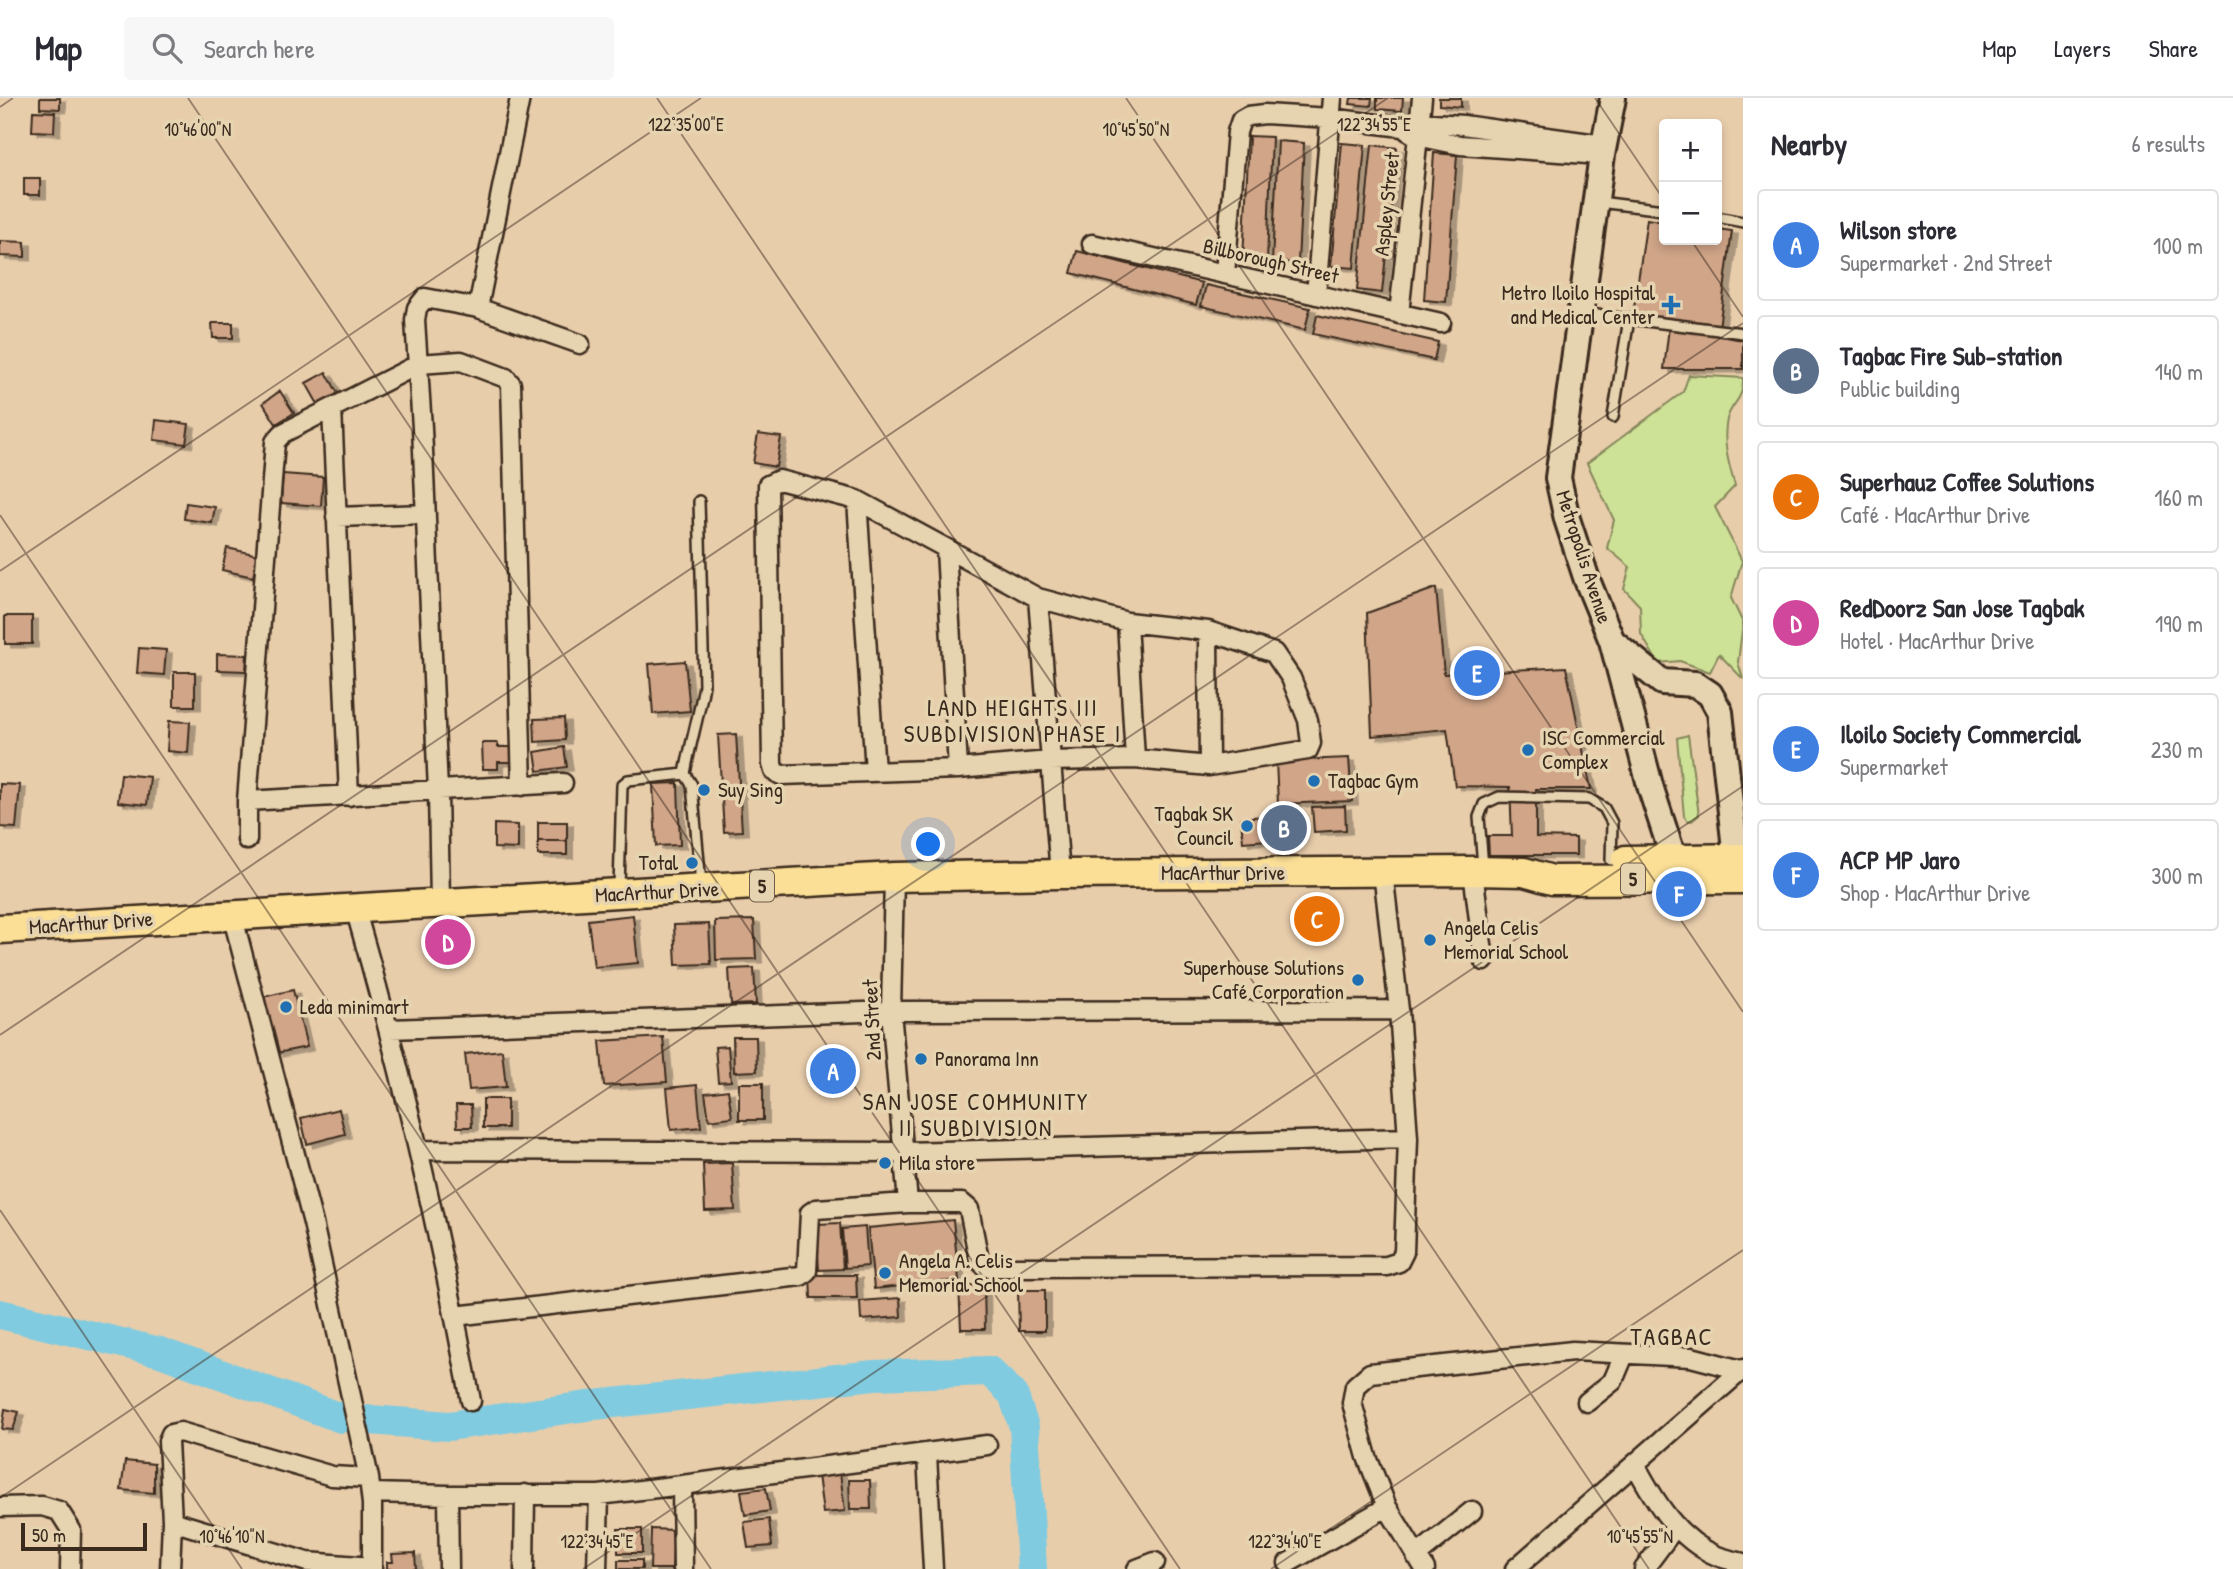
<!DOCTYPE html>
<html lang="en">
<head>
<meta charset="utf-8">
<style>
  body { margin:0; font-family:"Patrick Hand",sans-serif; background:#f7f7f7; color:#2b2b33 }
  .controls { position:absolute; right:21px; top:21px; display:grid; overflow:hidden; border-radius:7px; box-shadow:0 4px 10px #0003 }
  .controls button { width:63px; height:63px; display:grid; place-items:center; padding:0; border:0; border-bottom:2px solid #e1e1e2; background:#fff; color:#2b2b33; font:35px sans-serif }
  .scale { position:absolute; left:21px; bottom:18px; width:126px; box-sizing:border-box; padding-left:7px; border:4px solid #3b2a1e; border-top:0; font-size:19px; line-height:24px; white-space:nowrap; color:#3b2a1e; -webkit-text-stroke:5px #e6d4b1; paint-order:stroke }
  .you { position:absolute; left:929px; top:747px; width:24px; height:24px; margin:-18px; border:5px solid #fff; border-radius:50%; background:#1a73e8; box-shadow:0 0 0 10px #1a73e833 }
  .badge { display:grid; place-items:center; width:46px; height:46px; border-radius:50%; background:#1f6fb2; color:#fff; font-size:23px; font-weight:700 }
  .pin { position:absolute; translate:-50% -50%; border:4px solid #fff; box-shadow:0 2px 7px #0006 }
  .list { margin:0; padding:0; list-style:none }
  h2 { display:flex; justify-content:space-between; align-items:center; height:91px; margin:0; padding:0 28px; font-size:30px }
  h2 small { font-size:23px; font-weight:400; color:#7c7c81 }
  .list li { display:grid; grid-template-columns:46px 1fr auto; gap:21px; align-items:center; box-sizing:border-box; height:112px; margin:0 14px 14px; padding:0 14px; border:2px solid #e1e1e2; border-radius:7px }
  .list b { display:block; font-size:26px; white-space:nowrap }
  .list p { margin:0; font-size:23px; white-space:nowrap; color:#7c7c81 }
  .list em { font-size:23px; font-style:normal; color:#7c7c81 }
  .icon { flex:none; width:38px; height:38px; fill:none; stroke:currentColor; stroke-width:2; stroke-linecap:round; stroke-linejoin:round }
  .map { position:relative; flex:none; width:1743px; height:1471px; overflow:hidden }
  header { display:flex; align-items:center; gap:42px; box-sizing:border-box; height:98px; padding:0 35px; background:#fff; border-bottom:2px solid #e1e1e2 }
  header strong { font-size:33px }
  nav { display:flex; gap:38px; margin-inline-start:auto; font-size:24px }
  .search { width:490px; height:63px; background:#f7f7f7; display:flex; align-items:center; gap:18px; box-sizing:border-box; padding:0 24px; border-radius:7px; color:#7c7c81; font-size:26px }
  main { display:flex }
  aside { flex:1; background:#fff }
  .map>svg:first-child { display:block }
  .green { fill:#cee297; stroke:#84865a; stroke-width:2 }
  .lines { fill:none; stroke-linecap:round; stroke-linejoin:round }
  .river { stroke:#80cbe0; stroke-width:30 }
  .building { fill:#d0a588; stroke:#3b2a1e; stroke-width:2; filter:url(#shadow) }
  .service-casing { stroke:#3b2a1e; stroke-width:14 }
  .minor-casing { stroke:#3b2a1e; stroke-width:23 }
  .secondary-casing { stroke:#3b2a1e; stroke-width:30 }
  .primary-casing { stroke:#3b2a1e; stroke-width:33 }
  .service { stroke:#e6d4b1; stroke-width:9 }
  .minor { stroke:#e6d4b1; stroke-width:18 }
  .secondary { stroke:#e6d4b1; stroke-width:24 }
  .primary { stroke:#fbdf96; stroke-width:28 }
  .ticks { fill:none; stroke:#3b2a1e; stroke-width:2; stroke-opacity:0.45 }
  .poi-dot { fill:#1f6fb2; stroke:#e6d4b1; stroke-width:2.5 }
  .labels { text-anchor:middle; stroke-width:7; stroke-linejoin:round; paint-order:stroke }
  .shield { fill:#e6d4b1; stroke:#6e5d4a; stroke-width:2 }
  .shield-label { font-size:19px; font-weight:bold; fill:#3b2a1e }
  .street-label { font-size:21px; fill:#3b2a1e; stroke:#e6d4b1 }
  .poi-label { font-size:21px; fill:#3b2a1e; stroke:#e6d4b1; text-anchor:start }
  .neighbourhood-label { font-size:23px; letter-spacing:2px; fill:#3b2a1e; stroke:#e6d4b1 }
  .quarter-label { font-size:24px; letter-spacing:2px; fill:#3b2a1e; stroke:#e6d4b1 }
  .ticks-label { font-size:18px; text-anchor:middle; fill:#3b2a1e; stroke:#e6d4b1; stroke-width:7; stroke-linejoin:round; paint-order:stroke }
</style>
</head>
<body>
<header>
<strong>Map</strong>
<div class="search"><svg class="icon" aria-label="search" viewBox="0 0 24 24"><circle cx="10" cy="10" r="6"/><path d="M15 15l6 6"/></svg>Search here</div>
<nav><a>Map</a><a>Layers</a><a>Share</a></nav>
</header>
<main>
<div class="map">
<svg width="1743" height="1471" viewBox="0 0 1743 1471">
  <defs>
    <filter id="shadow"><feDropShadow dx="6" dy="3.5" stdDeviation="0" flood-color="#0004"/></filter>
  </defs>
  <rect width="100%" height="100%" fill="#e8cdab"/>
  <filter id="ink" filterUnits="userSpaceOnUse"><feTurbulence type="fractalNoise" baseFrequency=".0143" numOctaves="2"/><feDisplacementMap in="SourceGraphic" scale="14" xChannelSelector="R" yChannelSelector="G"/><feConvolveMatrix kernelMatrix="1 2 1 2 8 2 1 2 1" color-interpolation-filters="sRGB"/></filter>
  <g filter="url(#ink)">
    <path class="green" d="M1689 277 1743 280C1743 305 1732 303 1727 321 1722 344 1729 367 1735 388L1715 409 1742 463 1731 500 1743 525 1738 564 1743 581 1719 556 1710 574 1680 563 1658 565 1641 536 1640 508 1624 491 1630 469 1607 450 1614 422 1587 365 1683 294Z
      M1688 637 1699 717 1692 723 1687 722 1684 718 1677 640Z"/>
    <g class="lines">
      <path class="river" d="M0 1216 160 1254 341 1320
        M370 1322 449 1328 594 1307 874 1277 989 1273 1013 1296 1024 1329 1032 1471"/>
    </g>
    <path class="building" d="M40 0H60V11L40 10Z
      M1351 0H1372L1371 8 1350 6Z
      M1377 0H1403L1402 13 1377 11Z
      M1439 0H1461V9L1439 7Z
      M33 13 55 14 54 34 32 33Z
      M1249 38 1272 39 1267 163 1243 162Z
      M1278 43 1304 45 1298 165 1272 164Z
      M1342 45 1365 47 1354 170 1331 168Z
      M1372 47 1397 50 1382 195 1357 192Z
      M1434 55 1457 57 1446 204 1424 202Z
      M24 80H40V97H24Z
      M1647 121 1664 124V142H1717V131L1732 133 1719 230 1633 217Z
      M0 143 25 144V159L0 158Z
      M1077 153 1202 185 1196 207 1071 175Z
      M1206 187 1310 210 1305 232 1201 208Z
      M1317 217 1438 244 1434 262 1313 236Z
      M212 225H233V240H213Z
      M1669 229 1743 242V271H1664Z
      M326 274 340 299 320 310 306 285Z
      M280 293 294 315 276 326 263 305Z
      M156 322 189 326 186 346 154 342Z
      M758 336 781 339 776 369 753 365Z
      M283 376 323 379 321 408 281 405Z
      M186 405 215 409 212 425 184 421Z
      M227 450 258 457 253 479 222 472Z
      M1436 490 1444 576 1566 569 1591 691H1536V739L1576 740V757H1489L1488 738H1512L1510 689 1455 688 1447 631 1372 638 1367 515Z
      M5 518H32V546H5Z
      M139 550 166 552 164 577 137 575Z
      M217 556 247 557 246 573 217 572Z
      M685 563 690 613 653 616 649 566Z
      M174 574H195V608H174Z
      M564 620 565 642 535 644 534 621Z
      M169 623 190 624 188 655 167 653Z
      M736 636 742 733 724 734 718 637Z
      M482 645H498V649H516V664H498V671H483Z
      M564 649 567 669 538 673 535 654Z
      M1349 660 1352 703 1278 706 1276 663Z
      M121 676 150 679 147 707 118 704Z
      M678 685 680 747 656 748 653 686Z
      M0 686 20 687 16 730 0 729Z
      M1345 708 1346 732 1314 734 1312 709Z
      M1277 717 1279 741 1243 744 1241 720Z
      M538 724H567V743H538Z
      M494 726 518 727V751L494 750Z
      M538 743H567V757H538Z
      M633 817 638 865 594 869 588 822Z
      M754 822 756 861 716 862 715 823Z
      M709 826 711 866 676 867 674 827Z
      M754 870 756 906 731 907 729 871Z
      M293 892 307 949 277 955 263 899Z
      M663 939 667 984 604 988 600 943Z
      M733 939H756L757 973 734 974Z
      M728 948 731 983 718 984 715 949Z
      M502 952 506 989 469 992 465 956Z
      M739 985H763V1022H739Z
      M697 987 701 1029 671 1032 667 990Z
      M728 992 732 1019 709 1022 705 995Z
      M483 1001H507V1030H483Z
      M456 1007H471L472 1029H457Z
      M339 1011 345 1036 307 1046 301 1020Z
      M732 1065 735 1112 705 1113 703 1066Z
      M953 1122 959 1182 874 1191 868 1130Z
      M840 1125 843 1171 819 1172 816 1126Z
      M865 1129 868 1168 845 1170 842 1131Z
      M810 1177H856L857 1200H811Z
      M959 1187H984L985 1231H961Z
      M1018 1192H1045V1233H1019Z
      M900 1200 901 1219 861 1222 860 1203Z
      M5 1311 19 1314 13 1332 2 1331Z
      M125 1363 154 1366V1395L121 1392Z
      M840 1375 845 1413 823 1415 818 1377Z
      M849 1382H870L871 1411H850Z
      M766 1390 770 1413 745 1417 741 1393Z
      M769 1421 772 1448 748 1450 744 1424Z
      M618 1431H642V1455H618Z
      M651 1431 674 1432 672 1471H650Z
      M415 1455 416 1471H387V1464H393L392 1456Z
      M618 1462H642V1471H618Z"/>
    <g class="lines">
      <g class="service-casing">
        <path id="service" d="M1599 104 1664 112
          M1717 119 1743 124
          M1581 215 1743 235
          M1613 319 1629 221
          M685 676C690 646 699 618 704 587L699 403
          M1483 769 1479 719 1484 706 1499 699 1589 701 1604 710 1612 725 1611 762
          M619 790 622 687 628 682 685 676 692 687 701 786"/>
      </g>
      <g class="minor-casing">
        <path id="minor" d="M1408 33 1417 38 1460 47 1601 57
          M1092 146 1441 225
          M1225 176 1237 34 1241 22 1248 18 1265 16 1330 20 1402 29 1419 24 1463 27 1604 47
          M1316 197 1332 0
          M478 210 580 246
          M1399 216 1422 0
          M332 311 349 698
          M779 382 857 402 1038 500 1127 524 1208 533 1274 555 1291 580 1308 622 1311 645 1308 652 1209 668 1135 661 1050 663 958 671 781 677 774 673 772 666 768 387Z
          M857 402 875 673
          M336 419 426 416
          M946 451 958 671
          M1038 500 1060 776
          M1127 524 1135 661
          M1208 533 1209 668
          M247 703 563 685
          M247 742V703L275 344 283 335 419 266 461 263 506 280 511 286 522 688
          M1473 773 1484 863
          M894 779 891 913 908 1105
          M440 804 438 693 422 330 415 222 417 210 425 200 478 210 520 0
          M355 810C402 973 440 1137 471 1303
          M232 816 313 1125 369 1380 372 1406V1471
          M390 931 891 913 1399 912
          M419 1052 905 1054 1408 1040
          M455 1218 801 1178 807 1173 810 1115 816 1111 908 1105H962L969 1111 979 1162 986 1169 1387 1168 1399 1164 1404 1154 1408 1040 1399 912 1383 774
          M1587 1304 1613 1283 1624 1257
          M927 1357 933 1471
          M1635 1366C1654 1402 1677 1441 1717 1458 1725 1461 1735 1463 1743 1465
          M682 1387 987 1347
          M371 1395 448 1397H599L682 1387 683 1471
          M448 1397 449 1471
          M0 1409 42 1408 59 1413 71 1432 70 1471
          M172 1423 307 1464 372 1469
          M1416 1458 1472 1413
          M1288 1465 1387 1409
          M170 1471 172 1423 168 1343 171 1336 180 1334 332 1378 369 1380
          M524 1471 525 1396
          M597 1471 599 1397
          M1137 1471 1155 1464
          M1425 1471 1387 1409 1367 1359 1352 1305 1355 1288 1370 1275 1573 1253 1691 1259 1741 1272
          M1515 1471 1743 1271
          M1644 1471 1676 1428"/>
      </g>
      <g class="secondary-casing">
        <path id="secondary" d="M1613 0 1602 57 1558 380 1567 421 1587 482 1612 543 1651 691 1679 777
          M1612 543 1662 584 1695 586 1710 596 1720 614 1736 760 1727 774"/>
      </g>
      <g class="primary-casing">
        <path id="primary" d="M1626 762 1743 760
          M0 831 894 779 1060 776 1473 773 1524 774 1552 782 1743 781"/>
      </g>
      <use href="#service" class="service"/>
      <use href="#minor" class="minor"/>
      <use href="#secondary" class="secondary"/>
      <use href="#primary" class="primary"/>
    </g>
  </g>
  <path class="ticks" d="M188 0 1180 1471M657 0 1649 1471M1126 0 1743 914M1595 0 1664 102M0 9 13 0M1691 142 1743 219M0 417 711 1471M0 473 701 0M0 937 1388 0M0 1112 242 1471M0 1400 1743 225M583 1471 1743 688M1271 1471 1743 1152"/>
  <g class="poi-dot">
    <path d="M1667.5 196.5h7v7h7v7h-7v7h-7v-7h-7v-7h7z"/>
    <circle cx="1528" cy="652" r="7"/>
    <circle cx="1314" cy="683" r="7"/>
    <circle cx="704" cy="692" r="7"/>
    <circle cx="1247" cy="728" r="7"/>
    <circle cx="692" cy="765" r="7"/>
    <circle cx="1430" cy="842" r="7"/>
    <circle cx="1358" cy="882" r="7"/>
    <circle cx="286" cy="909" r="7"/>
    <circle cx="921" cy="961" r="7"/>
    <circle cx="885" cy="1065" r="7"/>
    <circle cx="885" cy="1175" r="7"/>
  </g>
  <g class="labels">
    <g class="shield">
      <rect x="1621" y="765.5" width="24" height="31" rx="5"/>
      <rect x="750" y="772.5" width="24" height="31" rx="5"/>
    </g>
    <g class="shield-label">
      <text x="1633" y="788">5</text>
      <text x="762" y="795">5</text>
    </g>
    <g class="street-label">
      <text transform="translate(1387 106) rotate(-84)" y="7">Aspley Street</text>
      <text transform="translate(1271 163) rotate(13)" y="7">Billborough Street</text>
      <text transform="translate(1584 459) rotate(72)" y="7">Metropolis Avenue</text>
      <text x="1223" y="782">MacArthur Drive</text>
      <text transform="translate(657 794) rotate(-3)" y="7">MacArthur Drive</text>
      <text transform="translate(91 825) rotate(-4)" y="7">MacArthur Drive</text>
      <text transform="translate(872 922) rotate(-93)" y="7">2nd Street</text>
    </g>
    <g class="poi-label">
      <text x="1655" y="202" text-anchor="end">Metro Iloilo Hospital<tspan x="1655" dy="24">and Medical Center</tspan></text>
      <text x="1542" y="647">ISC Commercial<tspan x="1542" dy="24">Complex</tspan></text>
      <text x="1328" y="690">Tagbac Gym</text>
      <text x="718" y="699">Suy Sing</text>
      <text x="1233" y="723" text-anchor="end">Tagbak SK<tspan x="1233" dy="24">Council</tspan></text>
      <text x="678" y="772" text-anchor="end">Total</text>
      <text x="1444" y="837">Angela Celis<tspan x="1444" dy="24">Memorial School</tspan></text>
      <text x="1344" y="877" text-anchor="end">Superhouse Solutions<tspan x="1344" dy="24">Café Corporation</tspan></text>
      <text x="300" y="916">Leda minimart</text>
      <text x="935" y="968">Panorama Inn</text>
      <text x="899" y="1072">Mila store</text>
      <text x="899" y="1170">Angela A. Celis<tspan x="899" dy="24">Memorial School</tspan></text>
    </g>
    <g class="neighbourhood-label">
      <text x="1013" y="618">LAND HEIGHTS III<tspan x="1013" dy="26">SUBDIVISION PHASE I</tspan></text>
      <text x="976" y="1012">SAN JOSE COMMUNITY<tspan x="976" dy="26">II SUBDIVISION</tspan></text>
    </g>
    <g class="quarter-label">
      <text x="1672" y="1247">TAGBAC</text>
    </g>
  </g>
  <g class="ticks-label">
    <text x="686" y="33">122°35'00"E</text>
    <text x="1374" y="33">122°34'55"E</text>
    <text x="198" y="38">10°46'00"N</text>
    <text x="1136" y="38">10°45'50"N</text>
    <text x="232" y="1445">10°46'10"N</text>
    <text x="1640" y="1445">10°45'55"N</text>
    <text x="597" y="1450">122°34'45"E</text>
    <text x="1285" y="1450">122°34'40"E</text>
  </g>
</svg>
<div class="controls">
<button>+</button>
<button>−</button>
</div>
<div class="scale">50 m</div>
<div class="you"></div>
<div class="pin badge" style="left:833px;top:973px;background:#3f7fe0">A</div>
<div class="pin badge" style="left:1284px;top:730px;background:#5c6f8a">B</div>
<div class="pin badge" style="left:1317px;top:821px;background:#e8710a">C</div>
<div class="pin badge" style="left:448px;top:844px;background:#d1479c">D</div>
<div class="pin badge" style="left:1477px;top:575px;background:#3f7fe0">E</div>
<div class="pin badge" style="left:1679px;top:796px;background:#3f7fe0">F</div>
</div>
<aside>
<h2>Nearby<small>6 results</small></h2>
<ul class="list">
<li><span class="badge" style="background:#3f7fe0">A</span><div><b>Wilson store</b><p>Supermarket · 2nd Street</p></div><em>100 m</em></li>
<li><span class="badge" style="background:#5c6f8a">B</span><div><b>Tagbac Fire Sub-station</b><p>Public building</p></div><em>140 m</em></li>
<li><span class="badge" style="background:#e8710a">C</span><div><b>Superhauz Coffee Solutions</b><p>Café · MacArthur Drive</p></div><em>160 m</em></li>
<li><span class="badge" style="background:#d1479c">D</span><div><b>RedDoorz San Jose Tagbak</b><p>Hotel · MacArthur Drive</p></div><em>190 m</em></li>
<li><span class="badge" style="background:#3f7fe0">E</span><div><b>Iloilo Society Commercial</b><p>Supermarket</p></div><em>230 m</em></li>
<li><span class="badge" style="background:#3f7fe0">F</span><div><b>ACP MP Jaro</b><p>Shop · MacArthur Drive</p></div><em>300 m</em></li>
</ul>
</aside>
</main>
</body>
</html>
